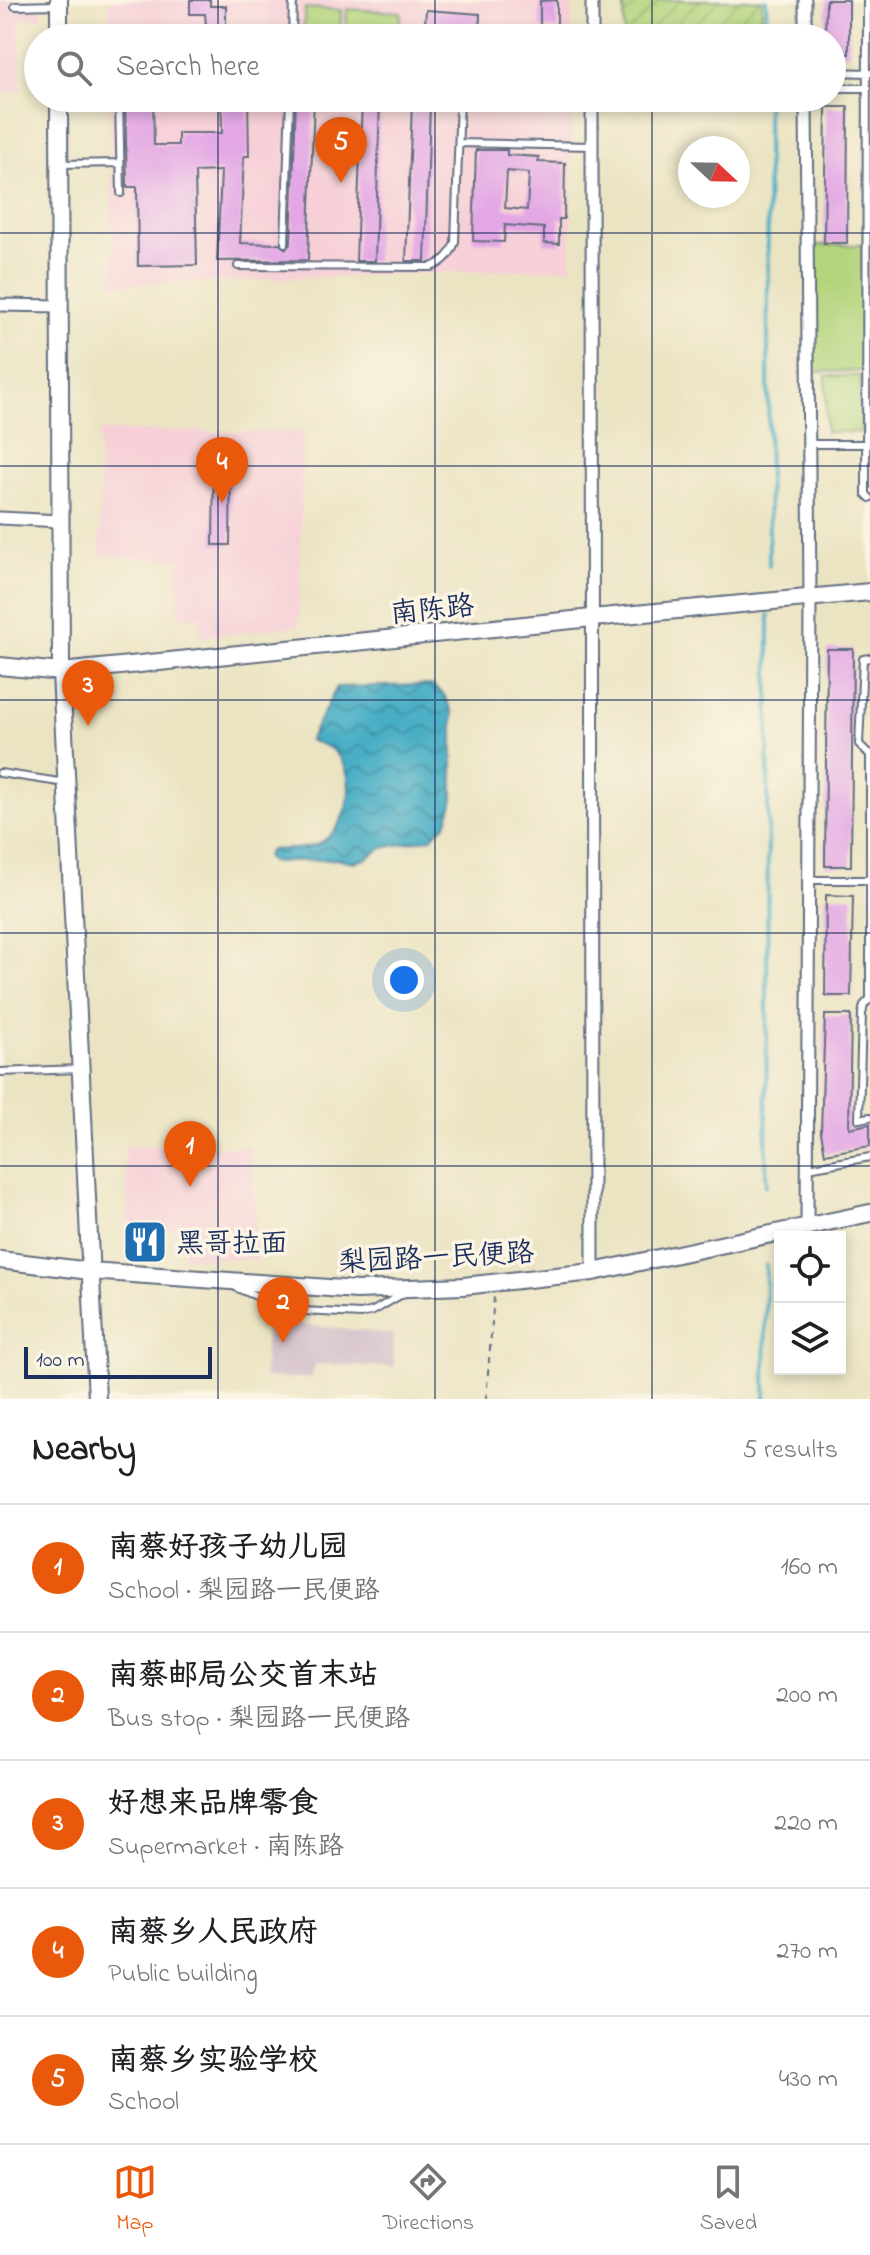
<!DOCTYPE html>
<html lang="en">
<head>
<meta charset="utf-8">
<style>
  body { margin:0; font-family:"Indie Flower","LXGW WenKai TC",sans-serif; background:#f2f2f2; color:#202124 }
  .controls { position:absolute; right:24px; bottom:24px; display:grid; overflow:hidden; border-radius:0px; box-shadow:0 4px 12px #0003 }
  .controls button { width:72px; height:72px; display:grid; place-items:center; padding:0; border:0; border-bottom:2px solid #e0e0e0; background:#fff; color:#202124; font:40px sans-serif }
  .compass { position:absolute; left:678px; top:136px; width:72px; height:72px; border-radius:50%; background:#fff; box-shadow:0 4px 12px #0003; rotate:112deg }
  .scale { position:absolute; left:24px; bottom:20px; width:188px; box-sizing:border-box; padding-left:8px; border:4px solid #1b2f5e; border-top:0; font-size:22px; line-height:28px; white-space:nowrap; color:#1b2f5e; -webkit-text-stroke:6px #fcf5e5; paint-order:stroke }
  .you { position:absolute; left:404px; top:980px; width:28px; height:28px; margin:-20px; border:6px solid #fff; border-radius:50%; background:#1a73e8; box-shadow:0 0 0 12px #1a73e833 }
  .badge { display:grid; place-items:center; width:52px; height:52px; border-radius:50%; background:#ea580c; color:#fff; font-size:26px; font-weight:700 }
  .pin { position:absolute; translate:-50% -66px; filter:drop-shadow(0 2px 4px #0008) }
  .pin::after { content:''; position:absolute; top:42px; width:28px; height:24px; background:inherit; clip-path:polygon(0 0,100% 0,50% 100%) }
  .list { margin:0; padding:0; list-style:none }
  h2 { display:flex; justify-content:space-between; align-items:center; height:104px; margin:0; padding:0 32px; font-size:34px }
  h2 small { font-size:26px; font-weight:400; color:#757577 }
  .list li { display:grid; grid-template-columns:52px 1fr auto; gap:24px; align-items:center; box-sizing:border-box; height:128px; padding:0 32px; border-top:2px solid #e0e0e0 }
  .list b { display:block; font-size:30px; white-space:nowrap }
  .list p { margin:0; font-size:26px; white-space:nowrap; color:#757577 }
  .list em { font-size:26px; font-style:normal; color:#757577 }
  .icon { flex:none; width:44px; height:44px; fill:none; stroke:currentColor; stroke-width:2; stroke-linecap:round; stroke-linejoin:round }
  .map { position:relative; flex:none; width:870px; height:1399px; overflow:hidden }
  .search { position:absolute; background:#fff; box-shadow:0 4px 12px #0003; left:24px; right:24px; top:24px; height:88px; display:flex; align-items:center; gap:20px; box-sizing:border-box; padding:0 28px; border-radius:44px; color:#757577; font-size:30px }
  .sheet { height:744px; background:#fff }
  nav { display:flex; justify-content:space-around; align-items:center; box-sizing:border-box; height:112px; border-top:2px solid #e0e0e0; background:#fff; font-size:22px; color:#757577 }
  nav a { display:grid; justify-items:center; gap:4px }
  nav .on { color:#ea580c }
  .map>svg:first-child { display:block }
  .built { fill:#f6cfd7 }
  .industrial { fill:#d1bdc9 }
  .grass { fill:#b3d47c; stroke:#67826d; stroke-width:2 }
  .garden { fill:url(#garden-furrows); stroke:#67826d; stroke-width:2 }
  .water { fill:url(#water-waves); stroke:#306e92; stroke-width:2 }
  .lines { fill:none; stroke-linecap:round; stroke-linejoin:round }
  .stream { stroke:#46aec5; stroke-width:4 }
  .building { fill:#e3a7e5; fill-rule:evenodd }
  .lane-casing { stroke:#646e81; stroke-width:10 }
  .street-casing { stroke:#646e81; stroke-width:15 }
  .secondary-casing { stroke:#646e81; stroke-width:20 }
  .path { stroke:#646e81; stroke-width:2; stroke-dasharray:6 6; stroke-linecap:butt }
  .lane { stroke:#fff; stroke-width:6 }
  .street { stroke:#fff; stroke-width:11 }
  .secondary { stroke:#fff; stroke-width:16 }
  .grid { fill:none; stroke:#1b2f5e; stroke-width:2; stroke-opacity:0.55 }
  .labels { text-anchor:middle; stroke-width:7; stroke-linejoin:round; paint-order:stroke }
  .street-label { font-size:28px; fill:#1b2f5e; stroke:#fcf5e5 }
  .poi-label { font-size:28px; fill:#1b2f5e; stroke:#fcf5e5; text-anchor:start }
</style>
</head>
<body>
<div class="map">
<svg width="870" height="1399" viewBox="0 0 870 1399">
  <defs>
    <pattern id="garden-furrows" width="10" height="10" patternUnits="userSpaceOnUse" patternTransform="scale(2)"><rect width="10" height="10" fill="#b3d47c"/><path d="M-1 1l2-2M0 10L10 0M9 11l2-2" fill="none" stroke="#99b66e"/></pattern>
    <pattern id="water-waves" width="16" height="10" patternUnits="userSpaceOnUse" patternTransform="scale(2)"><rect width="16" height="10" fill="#46aec5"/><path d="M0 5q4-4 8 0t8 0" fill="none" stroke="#3a8ea3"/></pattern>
  </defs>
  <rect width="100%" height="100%" fill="#fcf5e5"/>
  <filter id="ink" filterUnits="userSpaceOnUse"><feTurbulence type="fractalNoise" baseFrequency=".0125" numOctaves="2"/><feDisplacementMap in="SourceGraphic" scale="16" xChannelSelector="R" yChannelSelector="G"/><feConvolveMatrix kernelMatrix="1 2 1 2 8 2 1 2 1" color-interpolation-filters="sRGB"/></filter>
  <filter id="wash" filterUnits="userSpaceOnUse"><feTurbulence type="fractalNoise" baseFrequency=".006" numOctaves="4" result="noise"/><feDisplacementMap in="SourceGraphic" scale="32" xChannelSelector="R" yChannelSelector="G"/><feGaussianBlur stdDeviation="1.8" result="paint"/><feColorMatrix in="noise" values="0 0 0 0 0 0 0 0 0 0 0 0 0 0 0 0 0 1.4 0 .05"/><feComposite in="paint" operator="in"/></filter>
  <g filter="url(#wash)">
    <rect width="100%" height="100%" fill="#ebe4c3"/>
    <path class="built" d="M0 0H42V18H19L20 92H0Z
      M109 0H572V38H109Z
      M110 98H572L571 268 113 285Z
      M99 431 303 432 299 626 201 637 200 616 178 617 179 560 100 556Z
      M125 1146 251 1147 258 1260 184 1257 185 1231 128 1227Z"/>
    <path class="industrial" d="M266 1321 393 1334 394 1367 315 1364 311 1378H264Z"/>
    <path class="grass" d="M305 8 341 10 340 38H303Z
      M347 9 401 12 399 38H345Z
      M812 245H862V371L812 372Z
      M826 376H860L861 432H826Z"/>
    <path class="garden" d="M624 0H762V38H624Z"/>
    <path class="water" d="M432 685 444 695 453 714V803L446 824 431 838 382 848 365 859 354 862 340 859 270 862 266 856 270 850C285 849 307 850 320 843 350 826 361 773 332 750 326 745 316 743 309 740L337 687Z"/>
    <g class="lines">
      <path class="stream" d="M766 0 767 38
        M767 98 769 566
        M766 1186 769 615
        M765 1399 766 1265"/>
    </g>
    <g id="blocks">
      <path class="building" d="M190 0H210V6H226V25L206 26 205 14H190Z
        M557 0V28H540V1Z
        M826 0H849V54H832V38H825Z
        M426 10 480 14 479 38H424Z
        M125 98H153L154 145H178V133H222L221 98H248L249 156H244L240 243 279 244 286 249 291 243 296 98 314 99 308 260 217 261 221 171 195 172 197 265 138 266 137 187H127Z
        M362 99H380L375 261H356Z
        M412 104H430L425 261H406Z
        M826 107H848L847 243H824Z
        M476 150H507V155L539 157 538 162 565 163 564 219H559V244L544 243V228L505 225 504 242 473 241ZM507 171 529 173 527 210 505 208Z
        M214 460H231L230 545H213Z
        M827 649H853L851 866H825Z
        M826 895 853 896 851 996H825Z
        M825 1015H851L849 1128 870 1124V1146L825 1154 821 1132Z"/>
    </g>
  </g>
  <g filter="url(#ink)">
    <use href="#blocks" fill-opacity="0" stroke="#646e81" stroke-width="2"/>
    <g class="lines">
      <g class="lane-casing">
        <path id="lane" d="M867 0 866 494 870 498
          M15 6 56 5
          M118 31V38
          M292 38 293 0
          M497 38V33L521 34
          M832 72 870 73
          M832 88H868
          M119 98 121 193
          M459 143 592 146
          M60 164 120 163
          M285 243 290 98
          M238 266 431 267C443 263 451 254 455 242L460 98
          M809 444H867
          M868 753 859 744 863 659 870 658
          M870 753V1000
          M0 773 66 783
          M809 880H869
          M869 1000 864 1005 862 1014 859 1119 870 1117
          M0 1072 80 1069
          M808 1168 870 1157
          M237 1288 282 1307 303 1311 361 1314 373 1311 404 1293"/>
      </g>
      <g class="street-casing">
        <path id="street" d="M805 0V38
          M592 38V0
          M592 98 593 1272
          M806 98 810 597 807 1226
          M0 305 60 306
          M0 518 61 521"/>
      </g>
      <g class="secondary-casing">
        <path id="secondary" d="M59 0V38
          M59 98 61 672 97 1399
          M0 666 61 672 592 618 870 592
          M0 1260 90 1271 357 1290 463 1286 593 1272 870 1213"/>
      </g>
      <path class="path" d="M486 1399 494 1296"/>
      <use href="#lane" class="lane"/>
      <use href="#street" class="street"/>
      <use href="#secondary" class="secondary"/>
    </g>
  </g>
  <path class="grid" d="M218 0V38M435 0V38M652 0V38M218 98V1399M435 98V1399M652 98V1399M0 233H870M0 466H870M0 700H870M0 933H870M0 1166H870"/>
  <defs>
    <g id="restaurant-square" transform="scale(2.3)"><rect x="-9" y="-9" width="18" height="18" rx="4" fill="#1f6fb2" stroke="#fcf5e5"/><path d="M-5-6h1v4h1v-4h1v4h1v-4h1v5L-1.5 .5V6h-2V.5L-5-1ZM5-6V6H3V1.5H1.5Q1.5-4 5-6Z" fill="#fff"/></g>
  </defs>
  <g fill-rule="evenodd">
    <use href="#restaurant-square" x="145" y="1242"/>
  </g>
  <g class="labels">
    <g class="street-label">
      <text transform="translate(432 608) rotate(-6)" y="10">南陈路</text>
      <text transform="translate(436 1256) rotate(-3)" y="10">梨园路一民便路</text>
    </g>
    <g class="poi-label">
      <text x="176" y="1252">黑哥拉面</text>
    </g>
  </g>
</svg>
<div class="controls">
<button><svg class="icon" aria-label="locate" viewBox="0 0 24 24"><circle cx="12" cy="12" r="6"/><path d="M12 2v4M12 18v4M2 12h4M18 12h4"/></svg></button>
<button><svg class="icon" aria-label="layers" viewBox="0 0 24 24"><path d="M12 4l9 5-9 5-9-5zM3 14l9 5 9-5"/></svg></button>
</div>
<svg class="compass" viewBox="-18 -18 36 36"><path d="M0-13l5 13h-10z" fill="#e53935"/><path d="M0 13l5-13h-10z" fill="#757577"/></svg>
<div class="scale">100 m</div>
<div class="you"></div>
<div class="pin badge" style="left:190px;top:1187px">1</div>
<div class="pin badge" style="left:283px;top:1343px">2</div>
<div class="pin badge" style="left:88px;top:726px">3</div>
<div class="pin badge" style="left:222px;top:503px">4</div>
<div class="pin badge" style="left:341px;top:183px">5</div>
<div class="search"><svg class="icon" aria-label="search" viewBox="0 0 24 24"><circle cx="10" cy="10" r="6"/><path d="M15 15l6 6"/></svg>Search here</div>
</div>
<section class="sheet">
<h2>Nearby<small>5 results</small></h2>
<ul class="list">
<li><span class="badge">1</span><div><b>南蔡好孩子幼儿园</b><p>School · 梨园路一民便路</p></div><em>160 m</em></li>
<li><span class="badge">2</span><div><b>南蔡邮局公交首末站</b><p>Bus stop · 梨园路一民便路</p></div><em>200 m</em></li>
<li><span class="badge">3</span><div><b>好想来品牌零食</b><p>Supermarket · 南陈路</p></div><em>220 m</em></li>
<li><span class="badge">4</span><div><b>南蔡乡人民政府</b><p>Public building</p></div><em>270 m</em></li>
<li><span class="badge">5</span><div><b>南蔡乡实验学校</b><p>School</p></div><em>430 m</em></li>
</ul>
</section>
<nav>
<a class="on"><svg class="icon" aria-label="map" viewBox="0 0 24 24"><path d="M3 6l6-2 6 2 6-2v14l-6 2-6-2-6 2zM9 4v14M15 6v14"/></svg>Map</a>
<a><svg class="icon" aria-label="directions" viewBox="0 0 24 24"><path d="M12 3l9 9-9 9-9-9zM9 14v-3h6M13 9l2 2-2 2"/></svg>Directions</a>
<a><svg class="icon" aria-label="saved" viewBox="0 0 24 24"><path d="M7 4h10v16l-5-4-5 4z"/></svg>Saved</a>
</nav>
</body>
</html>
